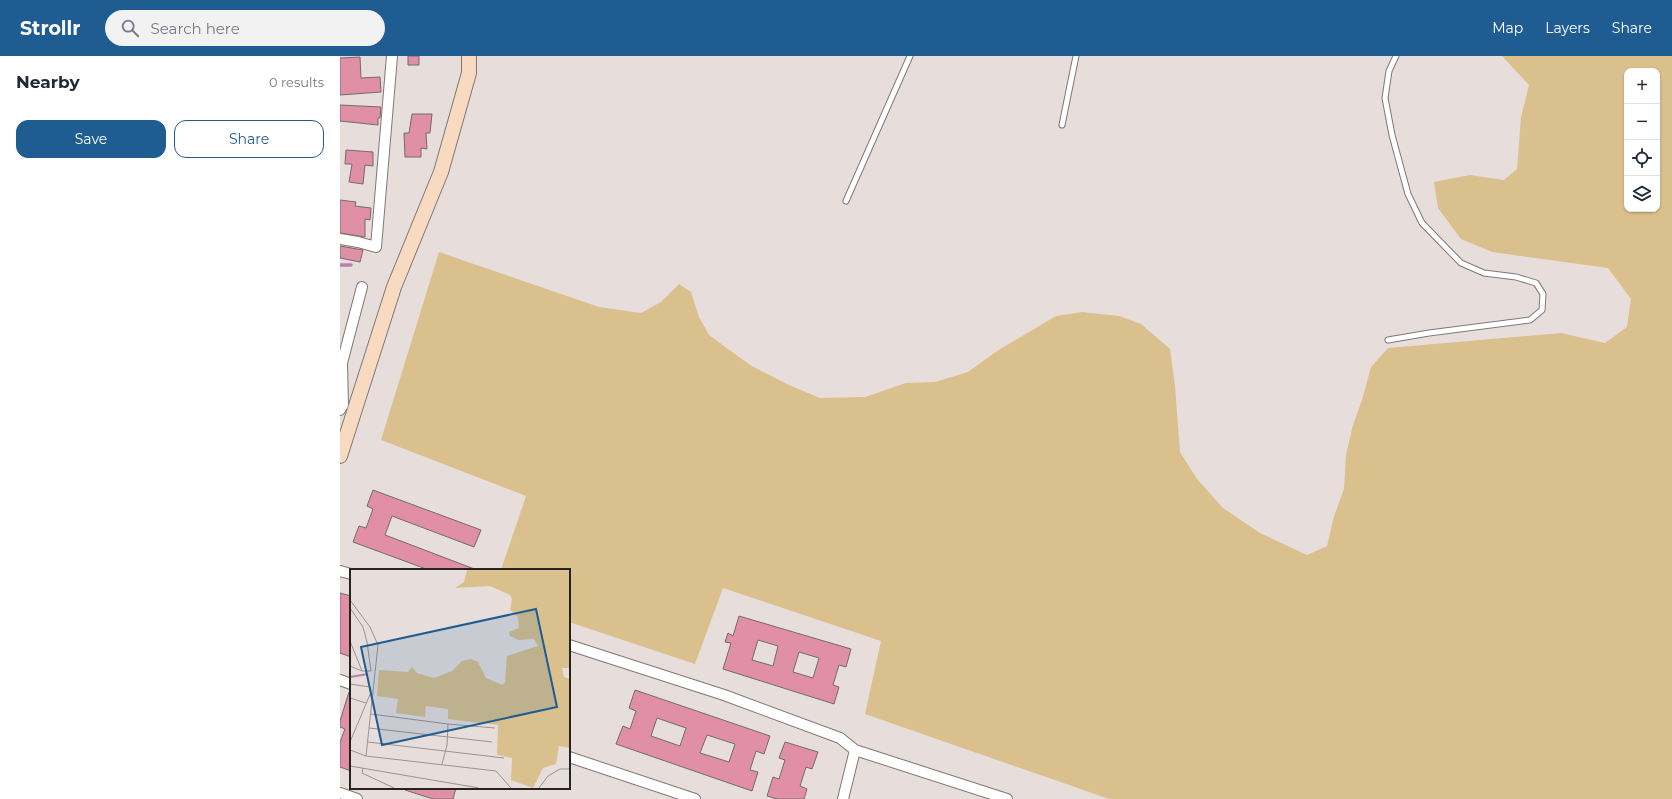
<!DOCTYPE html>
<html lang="en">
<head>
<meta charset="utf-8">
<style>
  body { margin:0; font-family:Montserrat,sans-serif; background:#f2f2f3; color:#1f2937 }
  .controls { position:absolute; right:12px; top:12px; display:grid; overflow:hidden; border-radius:8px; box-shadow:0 1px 3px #0004 }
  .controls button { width:36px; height:36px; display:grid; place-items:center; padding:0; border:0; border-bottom:1px solid #e0e1e3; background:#fff; color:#1f2937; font:20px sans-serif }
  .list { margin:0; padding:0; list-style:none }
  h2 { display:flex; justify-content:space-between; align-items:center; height:52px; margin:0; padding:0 16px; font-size:17px }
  h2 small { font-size:13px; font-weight:400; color:#747a83 }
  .actions { display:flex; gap:8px; padding:12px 16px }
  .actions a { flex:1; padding:9px 0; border:1px solid #1e5c92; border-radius:12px; text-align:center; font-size:14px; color:#1e5c92 }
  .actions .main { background:#1e5c92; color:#fff }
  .icon { flex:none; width:22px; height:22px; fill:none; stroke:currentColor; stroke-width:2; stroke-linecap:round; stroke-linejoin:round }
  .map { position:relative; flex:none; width:1332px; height:743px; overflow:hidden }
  header { display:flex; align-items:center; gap:24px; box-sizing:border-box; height:56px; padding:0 20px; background:#1e5c92; color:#fff }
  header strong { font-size:19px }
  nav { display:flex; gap:22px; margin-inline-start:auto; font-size:14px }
  .search { width:280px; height:36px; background:#f2f2f3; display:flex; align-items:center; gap:10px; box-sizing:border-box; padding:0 14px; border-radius:22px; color:#747a83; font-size:15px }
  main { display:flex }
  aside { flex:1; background:#fff }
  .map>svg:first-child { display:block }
  .green { fill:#dac08d; fill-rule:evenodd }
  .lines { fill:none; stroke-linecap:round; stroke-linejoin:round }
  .stream { stroke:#bb7eb1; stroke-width:3.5 }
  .building { fill:#e08fa7; stroke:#726a6c; fill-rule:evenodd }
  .service-casing { stroke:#807776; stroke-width:7 }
  .minor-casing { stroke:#807776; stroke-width:12 }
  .secondary-casing { stroke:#807776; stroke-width:16 }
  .service { stroke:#fff; stroke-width:5 }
  .minor { stroke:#fff; stroke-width:10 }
  .secondary { stroke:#f8dac1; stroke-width:14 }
  .inset-river { fill:none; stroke:#bb7eb1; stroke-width:2 }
  .inset-road { fill:none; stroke:#9a9392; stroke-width:1 }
  .view { fill:#1e5c92; fill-opacity:0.15; stroke:#1e5c92; stroke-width:2 }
  .inset-edge { fill:none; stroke:#262322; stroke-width:2 }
</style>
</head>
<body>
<header>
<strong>Strollr</strong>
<div class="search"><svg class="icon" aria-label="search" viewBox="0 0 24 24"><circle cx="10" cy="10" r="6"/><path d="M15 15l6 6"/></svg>Search here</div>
<nav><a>Map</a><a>Layers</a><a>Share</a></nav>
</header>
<main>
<aside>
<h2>Nearby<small>0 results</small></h2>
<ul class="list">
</ul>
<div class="actions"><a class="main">Save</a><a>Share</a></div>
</aside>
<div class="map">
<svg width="1332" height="743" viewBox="0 0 1332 743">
  <rect width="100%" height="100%" fill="#e7dedc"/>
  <path class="green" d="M1162 0H1332V743H769L525 658 541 585 383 532 355 608 229 566V514H161L186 440 41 384 99 196 259 251 301 257 321 246 339 228 351 236 359 261 369 279 410 309 449 329 480 342 525 341 566 327 595 326 628 316 657 295 716 260 742 256 779 260 801 268 830 293 835 330 840 396 857 423 883 452 920 477 967 499 987 490 994 460 1004 433 1006 399 1013 369 1022 344 1031 311 1048 292 1221 277 1265 287 1287 271 1291 243 1268 212 1152 196 1121 183 1098 152 1094 126 1130 119 1164 124 1177 113 1181 61 1189 29ZM1287 15H1317V153H1287Z"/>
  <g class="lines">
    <path class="stream" d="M0 209H11"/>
  </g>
  <path class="building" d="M68 0H79V9H68Z
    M20 1 21 22 40 21 41 36 0 39V2Z
    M0 49 41 51 40 62H38V69L0 65Z
    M72 58H92L90 77H86L87 93 81 92V101H65L64 77H69Z
    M6 94 33 96V110L25 109 23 128 9 126 12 108H5Z
    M0 144 16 146 15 150 31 152 30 164 25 163V181L0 177Z
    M0 190 23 194 20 206 0 202Z
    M33 434 141 474 134 491 52 460 45 479 137 514H89L13 486 19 470 26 472 33 453 27 450Z
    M0 537 11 540V601L0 597Z
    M399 560 511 593 506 611 499 609 493 629 499 631 494 648 383 613 391 587 385 586 388 577 393 580ZM418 584 438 590 433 610 412 604ZM459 596 479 602 473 622 453 616Z
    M295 634 430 680 424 698 416 695 410 714 418 716 412 735 276 688 283 670 290 673 296 655 289 652ZM317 662 346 672 340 690 311 680ZM367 679 395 688 389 706 360 697Z
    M9 636 11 637V715L0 711V686L5 673 0 671V665Z
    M445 686 478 696 472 713 466 711 460 730 467 733 464 743H437L427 740 433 721 439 723 445 704 439 702Z
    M66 732H116L113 743H93L65 734Z"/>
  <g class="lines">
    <g class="service-casing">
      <path id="service" d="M722 69 736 0
        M506 145 570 0
        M1048 284 1089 277 1190 264 1202 254 1203 238 1196 227 1176 221 1144 217 1121 207 1082 167 1068 138 1052 79 1045 42 1049 15 1056 0"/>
    </g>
    <g class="minor-casing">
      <path id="minor" d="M0 183 18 186 36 191 52 0
        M0 306 2 307 3 349 0 354
        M2 307 22 231
        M0 515 11 518
        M229 589 384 639 500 682 515 694 503 743
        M0 624 11 628
        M515 694 667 743
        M229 701 355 743
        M0 737 17 743"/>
    </g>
    <g class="secondary-casing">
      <path id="secondary" d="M0 400 54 231 101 116 129 17V0"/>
    </g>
    <use href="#service" class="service"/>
    <use href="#minor" class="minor"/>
    <use href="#secondary" class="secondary"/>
  </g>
  <g transform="translate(10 513)">
    <rect width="220" height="220" fill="#e7dedc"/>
    <path d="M117 1H220V99H212L214 108 220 110V179L209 177 206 195 193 199 183 219 161 211 162 189 147 186 148 156 98 150V140L76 137 75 148 46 144 48 130 27 127 29 101 58 103 62 98 67 104 84 109 102 102 112 92 121 90 128 93 136 109 152 116 155 114 157 87 188 77 184 70 168 71 160 67 159 63 169 59 168 48 160 41 162 30 160 26 140 17 105 19 114 13Z" fill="#dac08d"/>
    <path class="inset-river" d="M0 108 18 105"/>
    <path class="inset-road" d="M0 31 20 58 28 76 16 187 0 181M0 39 13 58 17 73 21 102H12M0 72 12 102 0 97M0 115 20 118 21 123 0 173M0 129 16 134M21 145 98 155 97 176 92 195M98 155 145 159M19 159 142 173M18 173 154 189M16 187 146 202 161 219M0 197 129 219M13 199 12 204 44 219M189 219 198 207 210 200H220"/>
    <path class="view" d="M186 40 207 138 32 176 11 78Z"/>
    <rect width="220" height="220" class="inset-edge"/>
  </g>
</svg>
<div class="controls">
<button>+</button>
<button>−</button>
<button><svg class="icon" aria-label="locate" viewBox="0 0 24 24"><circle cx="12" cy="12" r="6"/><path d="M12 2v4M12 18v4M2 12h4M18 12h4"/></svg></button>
<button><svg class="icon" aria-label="layers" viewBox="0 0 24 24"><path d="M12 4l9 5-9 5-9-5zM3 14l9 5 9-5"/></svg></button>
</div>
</div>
</main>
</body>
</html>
